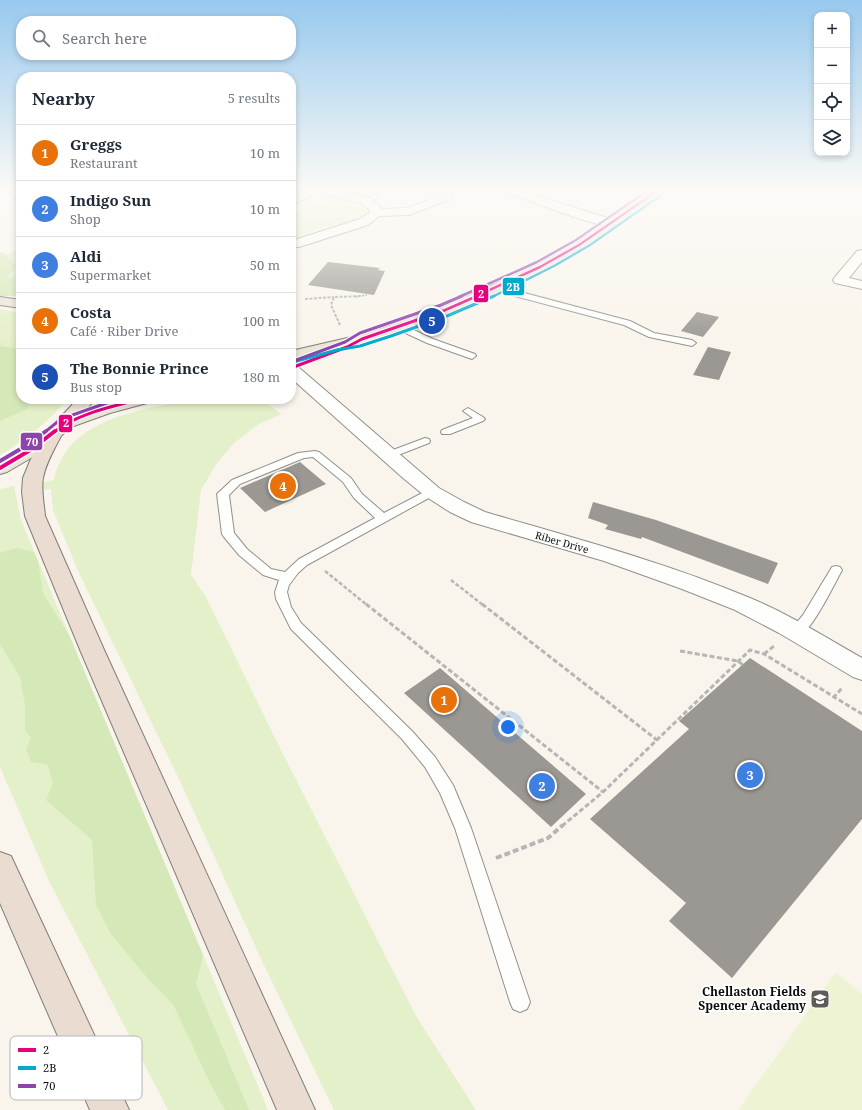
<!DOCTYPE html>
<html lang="en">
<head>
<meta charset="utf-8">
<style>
  body { margin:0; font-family:"Noto Serif",serif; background:#f2f2f3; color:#1f2937 }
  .controls { position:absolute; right:12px; top:12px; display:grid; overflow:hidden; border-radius:8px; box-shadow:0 2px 6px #0003 }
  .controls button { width:36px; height:36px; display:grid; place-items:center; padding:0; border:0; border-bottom:1px solid #e0e1e3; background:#fff; color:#1f2937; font:20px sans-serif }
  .you { position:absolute; left:508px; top:727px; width:14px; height:14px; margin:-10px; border:3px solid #fff; border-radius:50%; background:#1a73e8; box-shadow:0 0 0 6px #1a73e833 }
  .badge { display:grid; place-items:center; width:26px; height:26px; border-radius:50%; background:#111827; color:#fff; font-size:13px; font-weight:700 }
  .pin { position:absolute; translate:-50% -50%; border:2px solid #fff; box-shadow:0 1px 4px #0006 }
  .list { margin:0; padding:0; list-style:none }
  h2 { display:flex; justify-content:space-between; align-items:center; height:52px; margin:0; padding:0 16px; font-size:17px }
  h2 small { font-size:13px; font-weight:400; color:#747a83 }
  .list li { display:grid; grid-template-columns:26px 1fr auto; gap:12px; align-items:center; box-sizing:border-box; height:56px; padding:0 16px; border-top:1px solid #e0e1e3 }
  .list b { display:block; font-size:15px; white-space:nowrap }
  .list p { margin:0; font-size:13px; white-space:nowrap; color:#747a83 }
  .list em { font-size:13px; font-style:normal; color:#747a83 }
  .icon { flex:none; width:22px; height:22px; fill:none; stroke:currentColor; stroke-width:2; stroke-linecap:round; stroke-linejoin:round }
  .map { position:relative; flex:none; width:862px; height:1110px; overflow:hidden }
  .search { position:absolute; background:#fff; box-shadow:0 2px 6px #0003; left:16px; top:16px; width:280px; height:44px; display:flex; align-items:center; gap:10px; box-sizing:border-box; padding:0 14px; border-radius:16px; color:#747a83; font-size:15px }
  .panel { position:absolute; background:#fff; box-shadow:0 2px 6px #0003; left:16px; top:72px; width:280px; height:332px; border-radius:16px }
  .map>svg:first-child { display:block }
  .green { fill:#e4f0c9 }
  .forest { fill:#d5e8b7 }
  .pitch { fill:#eef3d4 }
  .building { fill:#9b9893 }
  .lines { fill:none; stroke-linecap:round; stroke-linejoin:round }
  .lane-casing { stroke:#92908c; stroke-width:2 }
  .street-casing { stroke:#92908c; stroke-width:2 }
  .secondary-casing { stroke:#888682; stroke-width:2 }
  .primary-casing { stroke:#7f7d79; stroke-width:2 }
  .highway-casing { stroke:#7f7d79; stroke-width:2 }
  .path-far4 { stroke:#b7b6b5; stroke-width:1.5; stroke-dasharray:2.5 1; stroke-linecap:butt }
  .path-far3 { stroke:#b7b6b5; stroke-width:2; stroke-dasharray:3 1.5; stroke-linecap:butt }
  .path-far2 { stroke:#b7b6b5; stroke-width:2.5; stroke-dasharray:4 2; stroke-linecap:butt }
  .path-far1 { stroke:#b7b6b5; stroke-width:3; stroke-dasharray:5 2.5; stroke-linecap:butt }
  .path { stroke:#b7b6b5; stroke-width:4; stroke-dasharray:6 3; stroke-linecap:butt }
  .lane { fill:#fefefc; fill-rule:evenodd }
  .street { fill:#fefefc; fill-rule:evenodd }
  .secondary { fill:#f4f1e6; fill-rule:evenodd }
  .primary { fill:#ebe5d5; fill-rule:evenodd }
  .highway { fill:#eadcd1; fill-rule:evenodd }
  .bus-1-far2-casing { stroke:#fff; stroke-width:4 }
  .bus-1-far1-casing { stroke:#fff; stroke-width:5 }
  .bus-1-casing { stroke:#fff; stroke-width:7 }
  .bus-2-far1-casing { stroke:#fff; stroke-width:4 }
  .bus-2-casing { stroke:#fff; stroke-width:5 }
  .bus-3-far2-casing { stroke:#fff; stroke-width:4 }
  .bus-3-far1-casing { stroke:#fff; stroke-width:5 }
  .bus-3-casing { stroke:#fff; stroke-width:7 }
  .bus-1-far2 { stroke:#e5007d; stroke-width:2.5 }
  .bus-1-far1 { stroke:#e5007d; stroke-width:3 }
  .bus-1 { stroke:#e5007d; stroke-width:4 }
  .bus-2-far1 { stroke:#00a9ce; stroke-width:2.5 }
  .bus-2 { stroke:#00a9ce; stroke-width:3 }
  .bus-3-far2 { stroke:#8e44ad; stroke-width:2.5 }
  .bus-3-far1 { stroke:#8e44ad; stroke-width:3 }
  .bus-3 { stroke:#8e44ad; stroke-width:4 }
  .labels { text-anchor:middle; stroke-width:4; stroke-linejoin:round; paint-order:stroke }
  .street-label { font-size:10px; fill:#0a0a0a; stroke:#fff }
  .near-poi-label { font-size:12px; font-weight:bold; fill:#0a0a0a; stroke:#fff; text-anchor:end }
  .key { fill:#fff; stroke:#b6b6b6; stroke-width:1 }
  .key-label { font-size:11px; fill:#0a0a0a }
  .line-badge { stroke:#fff; stroke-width:1.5 }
  .badge-label { font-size:11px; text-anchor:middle; font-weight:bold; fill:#fff }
</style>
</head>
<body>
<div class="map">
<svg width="862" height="1110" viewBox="0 0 862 1110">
  <rect width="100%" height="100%" fill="#f9f5ec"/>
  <path class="green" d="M329 199V201L348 202 364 208 365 212 360 219 342 225 323 228 291 239V216L307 206 327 204 325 200Z
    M21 249V280L8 278 13 273 15 263 9 259 6 255Z
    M0 309 21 313V399H67C48 423 26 439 0 455Z
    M192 399H262L281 414 257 425 233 444 217 463 201 490 191 575 206 597 275 738 416 1016 476 1110H334L262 961 178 777 79 573 53 510 51 489 42 490 44 482 54 480C67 417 141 411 192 399Z
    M14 486 21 520 268 1110H168L49 881 0 767V489Z"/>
  <path class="forest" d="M0 252 6 255 17 266 8 277 21 280V296H0Z
    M0 346 13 348 21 353V399H31L27 409 0 421V427Z
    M17 548 34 552 38 561 43 593 70 637 203 955 196 984 249 1110H225L210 1083 173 1004 150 981 111 934 96 905 92 840 46 800 53 783 48 765 31 762 26 749 31 738 25 730V705L20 677 0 644V553Z"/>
  <path class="pitch" d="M836 972 862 994V1110H738Z"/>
  <path class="building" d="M328 262 380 268 378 270 385 271 374 295 308 285Z
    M697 312 719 317 703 337 681 331Z
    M708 347 731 352 719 380 693 375Z
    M300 462 326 484 265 512 240 488Z
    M593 502 656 520 778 563 768 584 642 537 641 539 605 529 608 525 588 518Z
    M750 658 862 731V819L732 978 669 921 686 903 590 819 689 729 679 721Z
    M440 668 586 794 551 827 404 693Z"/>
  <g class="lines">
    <g class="lane-casing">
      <path id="lane" d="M357 191H366L380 197 367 202H363V200L371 197Z
        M492 286H498L630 321 654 333 692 340 696 343 692 346 649 337 624 325 492 290Z
        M397 325H403L433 339 475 354 476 356 472 359 469 358 427 343 397 329 396 327Z
        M468 408 483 417 485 419 483 421 450 434H442L441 432 442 430 473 418 463 411Z
        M425 438 429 439 430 441 429 443 393 457 389 458 384 455 385 453Z
        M315 451 319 452 351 478 362 494 384 513 428 490 432 489 437 492 436 494 307 565 298 573 289 585 287 592 291 607 301 623 412 731 435 757 453 785 471 828 530 1002 527 1009 520 1012 513 1009 510 1002 455 828 440 793 425 767 402 739 291 629 276 599 275 592 279 580 263 575 239 555 224 537 222 534 217 494 232 480 298 453ZM313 457 343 482 354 498 375 518 299 559 285 572 271 569 247 549 234 533 229 495 240 484 304 458Z
        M836 566 840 567 842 570C834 585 813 628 800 636 797 637 794 636 791 635L789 632 803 615 832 567Z"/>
    </g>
    <g class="street-casing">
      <path id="street" d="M6 191H19L21 193V201L17 200Z
        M317 191C335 191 371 193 382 209L407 208 447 194 451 195 453 197 451 199 409 215 379 216 368 225 299 247H291V241L360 219 369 213 370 210 361 203 319 193Z
        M505 191H522L614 220 616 223 614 226C600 229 526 199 507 193Z
        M862 250V262L849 278 862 281V289L835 283 833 280 835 277 857 251Z
        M291 364 297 366 439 488 464 502 485 512C574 538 665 562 750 598 789 614 825 637 862 658V680L853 677 779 633 735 610 682 589 604 561 471 522 450 512 425 496 403 478 291 378Z"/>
    </g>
    <g class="secondary-casing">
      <path id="secondary" d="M301 191H313L308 198 291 205V198L300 194Z"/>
    </g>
    <g class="primary-casing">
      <path id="primary" d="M650 191H663C656 200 632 214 621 222 548 275 452 319 365 343 354 346 343 347 332 350 318 353 305 357 291 361V351L356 336 385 327 437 308 488 287 574 243Z
        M0 297 21 300V308L0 305Z
        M77 399H95L87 409 121 399H150L147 403 110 413 71 427 54 442 31 458 7 472 0 474V460C29 445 56 425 77 399Z"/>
    </g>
    <g class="highway-casing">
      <path id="highway" d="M53 428 60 430 62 434C55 448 46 462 43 478 41 490 44 504 45 516L105 652 315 1110H277L81 652 25 516 22 492 23 478 30 461 44 434 46 430Z
        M0 852 11 856 129 1110H90L0 903Z"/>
    </g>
    <path class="path-far4" d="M355 297 367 295"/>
    <path class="path-far3" d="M305 299 334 297
      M340 325 331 305 334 297 362 296
      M161 403 178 399"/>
    <path class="path-far2" d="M325 571 367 605
      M451 580 483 605"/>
    <path class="path-far1" d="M366 604 603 792
      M482 604 657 740
      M680 651 738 661 743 665
      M764 654 774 646
      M833 698 843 687
      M562 826 603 792 750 650 764 654 862 714"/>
    <path class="path" d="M496 858 548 838 563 825"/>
    <use href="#lane" class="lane"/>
    <use href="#street" class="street"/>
    <use href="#secondary" class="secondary"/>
    <use href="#primary" class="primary"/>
    <use href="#highway" class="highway"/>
    <g class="bus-1-far2-casing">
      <path id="bus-1-far2" d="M474 297 540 267 579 245 657 191"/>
    </g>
    <g class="bus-1-far1-casing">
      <path id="bus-1-far1" d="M291 368 347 347 362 339 443 311 477 296
        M54 432C78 413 112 407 141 399"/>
    </g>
    <g class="bus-1-casing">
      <path id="bus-1" d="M0 468 32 449 55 431"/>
    </g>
    <g class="bus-2-far1-casing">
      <path id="bus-2-far1" d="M492 297 554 266 590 245 660 196"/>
    </g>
    <g class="bus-2-casing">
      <path id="bus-2" d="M293 362 337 350 360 346 391 336 447 316 494 296"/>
    </g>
    <g class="bus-3-far2-casing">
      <path id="bus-3-far2" d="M459 297 537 262 576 240 647 191"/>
    </g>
    <g class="bus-3-far1-casing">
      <path id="bus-3-far1" d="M291 362 345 342 360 333 441 305 462 296
        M45 432 61 419 118 399"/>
    </g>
    <g class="bus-3-casing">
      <path id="bus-3" d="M0 461 29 444 46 431"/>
    </g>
    <use href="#bus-1-far2" class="bus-1-far2"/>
    <use href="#bus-1-far1" class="bus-1-far1"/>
    <use href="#bus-1" class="bus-1"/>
    <use href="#bus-2-far1" class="bus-2-far1"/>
    <use href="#bus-2" class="bus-2"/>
    <use href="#bus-3-far2" class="bus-3-far2"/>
    <use href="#bus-3-far1" class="bus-3-far1"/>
    <use href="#bus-3" class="bus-3"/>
  </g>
  <linearGradient id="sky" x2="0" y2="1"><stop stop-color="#97c9ee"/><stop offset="0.55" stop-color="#fcfaf6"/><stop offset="1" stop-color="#fcfaf6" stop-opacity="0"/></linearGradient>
  <rect width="862" height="346" fill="url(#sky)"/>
  <defs>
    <g id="school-square" transform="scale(1)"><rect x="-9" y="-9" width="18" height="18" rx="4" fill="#5e5c59" stroke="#fff"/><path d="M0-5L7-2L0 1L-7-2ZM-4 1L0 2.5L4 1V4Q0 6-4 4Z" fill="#fff"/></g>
  </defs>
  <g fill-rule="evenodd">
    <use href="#school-square" x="820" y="999"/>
  </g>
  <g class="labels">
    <g class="street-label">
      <text transform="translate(562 542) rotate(16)" y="4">Riber Drive</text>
    </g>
    <g class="near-poi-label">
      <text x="806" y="996">Chellaston Fields<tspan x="806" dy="14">Spencer Academy</tspan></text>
    </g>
  </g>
  <rect x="10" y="1036" width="132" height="64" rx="6" class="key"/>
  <rect x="18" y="1048" width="18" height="4" fill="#e5007d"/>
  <rect x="18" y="1066" width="18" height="4" fill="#00a9ce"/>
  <rect x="18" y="1084" width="18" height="4" fill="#8e44ad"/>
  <g class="key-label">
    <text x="43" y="1054">2</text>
    <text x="43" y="1072">2B</text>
    <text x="43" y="1090">70</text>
  </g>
  <g class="line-badge">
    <rect x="502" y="277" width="23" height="19" rx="4" fill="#00a9ce"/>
    <rect x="473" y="284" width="16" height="19" rx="4" fill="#e5007d"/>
    <rect x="58" y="414" width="15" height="19" rx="4" fill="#e5007d"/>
    <rect x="20" y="432" width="23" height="19" rx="4" fill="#8e44ad"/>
  </g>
  <g class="badge-label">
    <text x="513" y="291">2B</text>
    <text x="481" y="298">2</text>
    <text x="66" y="427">2</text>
    <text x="32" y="446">70</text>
  </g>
</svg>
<div class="controls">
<button>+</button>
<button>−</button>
<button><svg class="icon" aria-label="locate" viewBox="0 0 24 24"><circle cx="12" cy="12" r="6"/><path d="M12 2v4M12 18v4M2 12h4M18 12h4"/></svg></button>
<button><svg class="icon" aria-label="layers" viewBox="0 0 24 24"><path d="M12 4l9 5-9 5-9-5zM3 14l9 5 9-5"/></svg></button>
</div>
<div class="you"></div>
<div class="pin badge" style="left:444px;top:700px;background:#e8710a">1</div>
<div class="pin badge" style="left:542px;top:786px;background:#3f7fe0">2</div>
<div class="pin badge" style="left:750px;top:775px;background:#3f7fe0">3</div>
<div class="pin badge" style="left:283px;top:486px;background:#e8710a">4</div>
<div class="pin badge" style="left:432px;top:321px;background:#1a4fb4">5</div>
<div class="search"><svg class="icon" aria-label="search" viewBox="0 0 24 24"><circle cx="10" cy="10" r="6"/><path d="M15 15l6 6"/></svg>Search here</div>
<section class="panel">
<h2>Nearby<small>5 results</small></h2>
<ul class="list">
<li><span class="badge" style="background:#e8710a">1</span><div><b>Greggs</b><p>Restaurant</p></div><em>10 m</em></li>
<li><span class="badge" style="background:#3f7fe0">2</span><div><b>Indigo Sun</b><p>Shop</p></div><em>10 m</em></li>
<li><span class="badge" style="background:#3f7fe0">3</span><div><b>Aldi</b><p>Supermarket</p></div><em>50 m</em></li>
<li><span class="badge" style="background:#e8710a">4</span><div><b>Costa</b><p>Café · Riber Drive</p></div><em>100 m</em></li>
<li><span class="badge" style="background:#1a4fb4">5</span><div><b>The Bonnie Prince</b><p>Bus stop</p></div><em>180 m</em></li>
</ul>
</section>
</div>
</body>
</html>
